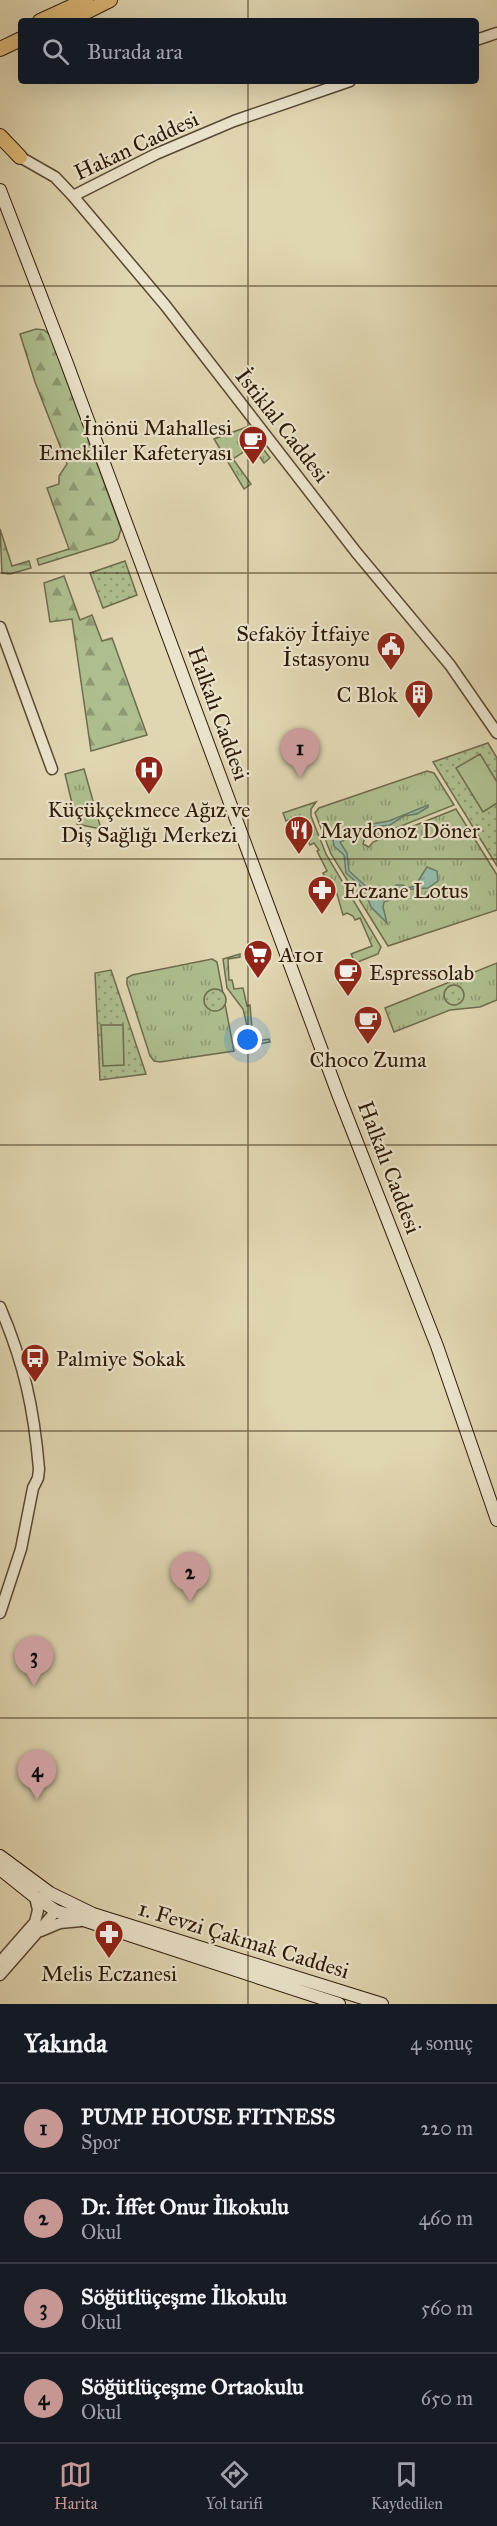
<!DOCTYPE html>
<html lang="tr">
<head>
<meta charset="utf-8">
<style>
  body { margin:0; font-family:"IM FELL Great Primer",serif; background:#242831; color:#f1f3f6 }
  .you { position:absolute; left:248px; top:1040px; width:21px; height:21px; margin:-15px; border:4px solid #fff; border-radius:50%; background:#1a73e8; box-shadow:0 0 0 9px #1a73e833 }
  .badge { display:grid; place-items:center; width:39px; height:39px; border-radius:50%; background:#c59692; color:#111; font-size:20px; font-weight:700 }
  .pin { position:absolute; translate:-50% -50px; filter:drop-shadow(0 2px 3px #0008) }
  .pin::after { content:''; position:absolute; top:32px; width:21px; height:18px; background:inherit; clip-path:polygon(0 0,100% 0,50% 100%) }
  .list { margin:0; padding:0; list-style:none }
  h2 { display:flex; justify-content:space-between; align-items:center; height:78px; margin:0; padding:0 24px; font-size:26px }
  h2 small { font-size:20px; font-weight:400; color:#9ea1a6 }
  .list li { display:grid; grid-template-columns:39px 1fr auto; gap:18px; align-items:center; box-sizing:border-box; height:90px; padding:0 24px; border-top:2px solid #363941 }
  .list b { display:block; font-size:22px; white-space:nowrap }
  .list p { margin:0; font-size:20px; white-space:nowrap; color:#9ea1a6 }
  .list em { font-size:20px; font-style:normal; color:#9ea1a6 }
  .icon { flex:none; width:33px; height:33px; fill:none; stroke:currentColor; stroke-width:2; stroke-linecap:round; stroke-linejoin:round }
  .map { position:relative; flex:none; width:497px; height:2004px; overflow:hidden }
  .search { position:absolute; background:#171b24; box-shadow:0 6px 24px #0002; left:18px; right:18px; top:18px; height:66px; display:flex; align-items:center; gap:15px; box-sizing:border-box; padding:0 21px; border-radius:6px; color:#9ea1a6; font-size:22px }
  .sheet { height:438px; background:#171b24 }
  nav { display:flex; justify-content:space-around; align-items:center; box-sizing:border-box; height:84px; border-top:2px solid #363941; background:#171b24; font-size:16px; color:#9ea1a6 }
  nav a { display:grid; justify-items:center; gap:3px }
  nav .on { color:#c59692 }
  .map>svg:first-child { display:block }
  .grass { fill:url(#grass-tufts); stroke:#6e6c4c; stroke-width:1.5 }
  .forest { fill:url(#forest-firs); stroke:#6e6c4c; stroke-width:1.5 }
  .park { fill:url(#park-dots); stroke:#6e6c4c; stroke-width:1.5 }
  .garden { fill:#aebf8f; stroke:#6e6c4c; stroke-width:1.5 }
  .water { fill:url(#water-ripples); stroke:#6b7a68; stroke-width:1.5 }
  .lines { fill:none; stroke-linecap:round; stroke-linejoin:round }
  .tertiary-casing { stroke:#5a4933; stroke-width:13 }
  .secondary-casing { stroke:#2e1a09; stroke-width:14 }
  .primary-casing { stroke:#2e1a09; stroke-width:16 }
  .tertiary { stroke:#ebe4cc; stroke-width:10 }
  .secondary { stroke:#ebe4cc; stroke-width:12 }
  .primary { stroke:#e0bb78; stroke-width:14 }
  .grid { fill:none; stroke:#2e1a09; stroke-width:1.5; stroke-opacity:0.55 }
  .labels { text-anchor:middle; stroke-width:4.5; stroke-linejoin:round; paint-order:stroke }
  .street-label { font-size:22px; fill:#2e1a09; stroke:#ebe4cc }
  .poi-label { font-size:22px; fill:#2e1a09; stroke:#ebe4cc; text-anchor:start }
</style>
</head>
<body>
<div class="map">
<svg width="497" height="2004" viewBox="0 0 497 2004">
  <defs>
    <pattern id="grass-tufts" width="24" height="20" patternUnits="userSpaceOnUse" patternTransform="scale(1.5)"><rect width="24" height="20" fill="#aebf8f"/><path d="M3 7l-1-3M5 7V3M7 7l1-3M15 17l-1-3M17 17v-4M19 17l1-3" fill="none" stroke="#8e9a73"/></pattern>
    <pattern id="forest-firs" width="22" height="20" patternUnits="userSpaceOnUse" patternTransform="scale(1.5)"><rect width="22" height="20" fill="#aebf8f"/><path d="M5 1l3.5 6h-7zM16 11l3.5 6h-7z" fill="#8e9a73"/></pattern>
    <pattern id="park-dots" width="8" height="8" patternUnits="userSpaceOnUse" patternTransform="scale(1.5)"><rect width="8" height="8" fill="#aebf8f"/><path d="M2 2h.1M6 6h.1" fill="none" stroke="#8e9a73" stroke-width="1.8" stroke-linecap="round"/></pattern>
    <pattern id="water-ripples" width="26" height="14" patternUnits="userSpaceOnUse" patternTransform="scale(1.5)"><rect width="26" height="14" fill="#94baa7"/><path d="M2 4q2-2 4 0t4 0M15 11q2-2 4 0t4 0" fill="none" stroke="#809f8e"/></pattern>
  </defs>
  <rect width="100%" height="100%" fill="#e0d6b1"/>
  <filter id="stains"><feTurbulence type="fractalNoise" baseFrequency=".00333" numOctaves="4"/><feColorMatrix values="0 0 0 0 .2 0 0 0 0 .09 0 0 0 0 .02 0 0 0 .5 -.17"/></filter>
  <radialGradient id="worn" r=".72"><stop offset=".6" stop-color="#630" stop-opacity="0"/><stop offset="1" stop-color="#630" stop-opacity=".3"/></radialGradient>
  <path class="grass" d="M247 427 270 458 264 463 255 450 248 455 245 451 233 459 251 484 244 489 214 439Z
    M84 769 101 829 77 824 65 774Z
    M427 771 434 773 454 805 371 838 365 837 363 844 369 847 373 842 456 809 497 875V910L388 946 331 854 315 813 319 808Z
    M316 802 311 809V816L326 854 381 947 378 954 355 963 351 954 372 946 360 918 355 920 353 916 347 913 343 915 337 894 332 895 323 873 327 871 317 851 319 850 314 843 310 845 308 841 310 840 309 836H306L307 831 300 815 286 821 283 813Z
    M240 954V957L228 959 229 980H232L234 989 243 988 247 1006 250 1005 252 1029H255L257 1041 269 1039 270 1042 255 1045 251 1042 243 1009 227 988 223 959Z
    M212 959 217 962 234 1051 160 1062 154 1061 150 1056 127 984V978L132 975Z
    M497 963V1000L480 1007 450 1010 394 1032 385 1008Z"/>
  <path class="forest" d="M36 329 44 330 50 335 121 529 118 539 113 542 39 565 37 559 69 549 47 488 59 484V476L67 464 35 382 20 334Z
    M0 529 12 566 29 561 31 568 10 574 2 573Z
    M64 576 80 620 92 615 102 641 112 638 147 735 91 751 72 619 50 622 44 583Z"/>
  <path class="park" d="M125 561 137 595 103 608 90 573Z
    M488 743 497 758V866L433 762Z
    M111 970 146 1074 100 1080 95 973Z
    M444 995a10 10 0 1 1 20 0a10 10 0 1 1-20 0Z
    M204 1000a11 11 0 1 1 22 0a11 11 0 1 1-22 0Z"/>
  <path class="garden" d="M480 754 497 782V803L483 812 456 768Z
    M101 1025H123L124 1065 103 1066Z"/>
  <path class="water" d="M428 805V807L417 814 404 816 390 825 373 827 340 842 347 853 349 871 371 891 380 889 387 894 396 885H403L407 888 415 886 427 867 437 871 438 881 428 888 399 890 392 899 384 902 383 907 387 923 371 907 364 889 346 873 344 855 334 846 333 841 338 836 352 833 372 824 389 821Z"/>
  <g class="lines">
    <g class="tertiary-casing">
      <path id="tertiary" d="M476 40 497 33
        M20 157 55 177 73 196 165 305 356 552 450 665 497 733
        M73 196 156 154 234 121 350 81
        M0 627 52 769
        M0 1307C24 1363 34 1409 39 1469L38 1478 33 1488 21 1549 0 1613
        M41 1931 60 1923 81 1921
        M0 1962 35 1922 38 1910 35 1897
        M0 1975 56 1911"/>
    </g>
    <g class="secondary-casing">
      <path id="secondary" d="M0 190 66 361 338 1094 437 1346 497 1520
        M0 1856 50 1893 93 1914 382 2004
        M0 1869 35 1897 56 1911 339 2004"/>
    </g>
    <g class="primary-casing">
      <path id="primary" d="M40 21 86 0
        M68 21 110 0
        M0 49 21 39
        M0 136 20 157"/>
    </g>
    <use href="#tertiary" class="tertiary"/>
    <use href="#secondary" class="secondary"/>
    <use href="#primary" class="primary"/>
  </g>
  <path class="grid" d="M248 0V21M248 81V2004M0 286H497M0 573H497M0 859H497M0 1145H497M0 1431H497M0 1718H497"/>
  <defs>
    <g id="cafe-pin" transform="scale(1.5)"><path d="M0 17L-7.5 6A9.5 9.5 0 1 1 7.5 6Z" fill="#8f2418" stroke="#ebe4cc"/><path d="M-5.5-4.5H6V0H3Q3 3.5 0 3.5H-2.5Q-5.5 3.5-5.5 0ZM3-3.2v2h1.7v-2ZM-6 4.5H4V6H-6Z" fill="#fff"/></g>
    <g id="civic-pin" transform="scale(1.5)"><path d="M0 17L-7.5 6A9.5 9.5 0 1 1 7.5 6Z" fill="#8f2418" stroke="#ebe4cc"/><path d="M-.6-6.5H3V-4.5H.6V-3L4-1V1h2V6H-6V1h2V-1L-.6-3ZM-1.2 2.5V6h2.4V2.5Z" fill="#fff"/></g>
    <g id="building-pin" transform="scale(1.5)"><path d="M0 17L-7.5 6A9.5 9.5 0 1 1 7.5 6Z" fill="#8f2418" stroke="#ebe4cc"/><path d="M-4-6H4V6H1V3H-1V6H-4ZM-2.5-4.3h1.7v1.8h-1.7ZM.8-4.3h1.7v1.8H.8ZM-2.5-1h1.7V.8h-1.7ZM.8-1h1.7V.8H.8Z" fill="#fff"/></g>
    <g id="hospital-pin" transform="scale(1.5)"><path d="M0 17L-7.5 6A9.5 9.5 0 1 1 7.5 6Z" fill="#8f2418" stroke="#ebe4cc"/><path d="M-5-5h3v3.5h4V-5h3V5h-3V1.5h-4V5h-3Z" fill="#fff"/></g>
    <g id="restaurant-pin" transform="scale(1.5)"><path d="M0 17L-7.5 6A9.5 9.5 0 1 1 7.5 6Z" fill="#8f2418" stroke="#ebe4cc"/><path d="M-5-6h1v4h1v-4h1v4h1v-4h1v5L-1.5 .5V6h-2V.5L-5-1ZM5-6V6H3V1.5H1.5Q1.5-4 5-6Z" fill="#fff"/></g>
    <g id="pharmacy-pin" transform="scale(1.5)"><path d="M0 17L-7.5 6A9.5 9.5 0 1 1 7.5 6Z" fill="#8f2418" stroke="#ebe4cc"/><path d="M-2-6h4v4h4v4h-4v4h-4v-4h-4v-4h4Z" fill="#fff"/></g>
    <g id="supermarket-pin" transform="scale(1.5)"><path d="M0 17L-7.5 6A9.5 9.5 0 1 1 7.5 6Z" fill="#8f2418" stroke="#ebe4cc"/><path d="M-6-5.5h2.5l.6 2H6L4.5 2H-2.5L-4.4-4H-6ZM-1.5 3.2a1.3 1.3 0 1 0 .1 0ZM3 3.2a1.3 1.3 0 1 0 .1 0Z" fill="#fff"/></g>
    <g id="bus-pin" transform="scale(1.5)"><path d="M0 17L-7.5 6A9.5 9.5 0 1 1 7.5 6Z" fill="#8f2418" stroke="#ebe4cc"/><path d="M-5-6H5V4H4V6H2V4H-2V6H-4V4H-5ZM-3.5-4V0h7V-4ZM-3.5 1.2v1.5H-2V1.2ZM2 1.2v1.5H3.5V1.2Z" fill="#fff"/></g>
  </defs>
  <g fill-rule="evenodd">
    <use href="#cafe-pin" x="253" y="440"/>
    <use href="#civic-pin" x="391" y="646"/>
    <use href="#building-pin" x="419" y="694"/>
    <use href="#hospital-pin" x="149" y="770"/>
    <use href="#restaurant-pin" x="299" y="830"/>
    <use href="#pharmacy-pin" x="322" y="890"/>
    <use href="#supermarket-pin" x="258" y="954"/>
    <use href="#cafe-pin" x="348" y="972"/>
    <use href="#cafe-pin" x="368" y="1020"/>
    <use href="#bus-pin" x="35" y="1358"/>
    <use href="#pharmacy-pin" x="109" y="1934"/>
  </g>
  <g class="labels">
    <g class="street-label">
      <text transform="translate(136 145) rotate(-25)" y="8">Hakan Caddesi</text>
      <text transform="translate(283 425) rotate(52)" y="8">İstiklal Caddesi</text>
      <text transform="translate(219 713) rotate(70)" y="8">Halkalı Caddesi</text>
      <text transform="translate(390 1167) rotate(69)" y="8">Halkalı Caddesi</text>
      <text transform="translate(244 1939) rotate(17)" y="8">1. Fevzi Çakmak Caddesi</text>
    </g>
    <g class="poi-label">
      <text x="232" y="435" text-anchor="end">İnönü Mahallesi<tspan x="232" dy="25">Emekliler Kafeteryası</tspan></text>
      <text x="370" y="641" text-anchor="end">Sefaköy İtfaiye<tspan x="370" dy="25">İstasyonu</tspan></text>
      <text x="398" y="702" text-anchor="end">C Blok</text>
      <text x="149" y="817" text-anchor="middle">Küçükçekmece Ağız ve<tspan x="149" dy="25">Diş Sağlığı Merkezi</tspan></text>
      <text x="320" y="838">Maydonoz Döner</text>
      <text x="343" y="898">Eczane Lotus</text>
      <text x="279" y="962">A101</text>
      <text x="369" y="980">Espressolab</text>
      <text x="368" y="1067" text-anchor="middle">Choco Zuma</text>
      <text x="56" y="1366">Palmiye Sokak</text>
      <text x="109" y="1981" text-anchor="middle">Melis Eczanesi</text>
    </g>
  </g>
  <rect width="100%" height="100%" filter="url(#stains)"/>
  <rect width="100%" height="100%" fill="url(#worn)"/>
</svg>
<div class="you"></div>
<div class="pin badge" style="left:300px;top:778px">1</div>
<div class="pin badge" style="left:190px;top:1602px">2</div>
<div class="pin badge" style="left:34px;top:1686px">3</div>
<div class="pin badge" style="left:37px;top:1800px">4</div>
<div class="search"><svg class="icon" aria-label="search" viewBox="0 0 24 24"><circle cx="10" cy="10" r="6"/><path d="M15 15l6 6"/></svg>Burada ara</div>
</div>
<section class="sheet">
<h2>Yakında<small>4 sonuç</small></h2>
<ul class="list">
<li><span class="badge">1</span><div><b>PUMP HOUSE FITNESS</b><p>Spor</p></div><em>220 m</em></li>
<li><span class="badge">2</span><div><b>Dr. İffet Onur İlkokulu</b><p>Okul</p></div><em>460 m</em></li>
<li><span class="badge">3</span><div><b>Söğütlüçeşme İlkokulu</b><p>Okul</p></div><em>560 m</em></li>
<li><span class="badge">4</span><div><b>Söğütlüçeşme Ortaokulu</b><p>Okul</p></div><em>650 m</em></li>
</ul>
</section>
<nav>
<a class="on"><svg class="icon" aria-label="map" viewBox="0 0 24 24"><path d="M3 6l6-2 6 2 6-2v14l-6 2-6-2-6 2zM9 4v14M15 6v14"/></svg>Harita</a>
<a><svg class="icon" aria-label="directions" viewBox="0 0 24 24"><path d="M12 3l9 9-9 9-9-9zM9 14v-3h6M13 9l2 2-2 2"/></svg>Yol tarifi</a>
<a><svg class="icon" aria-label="saved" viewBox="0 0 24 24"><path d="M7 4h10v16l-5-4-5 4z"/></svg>Kaydedilen</a>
</nav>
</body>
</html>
